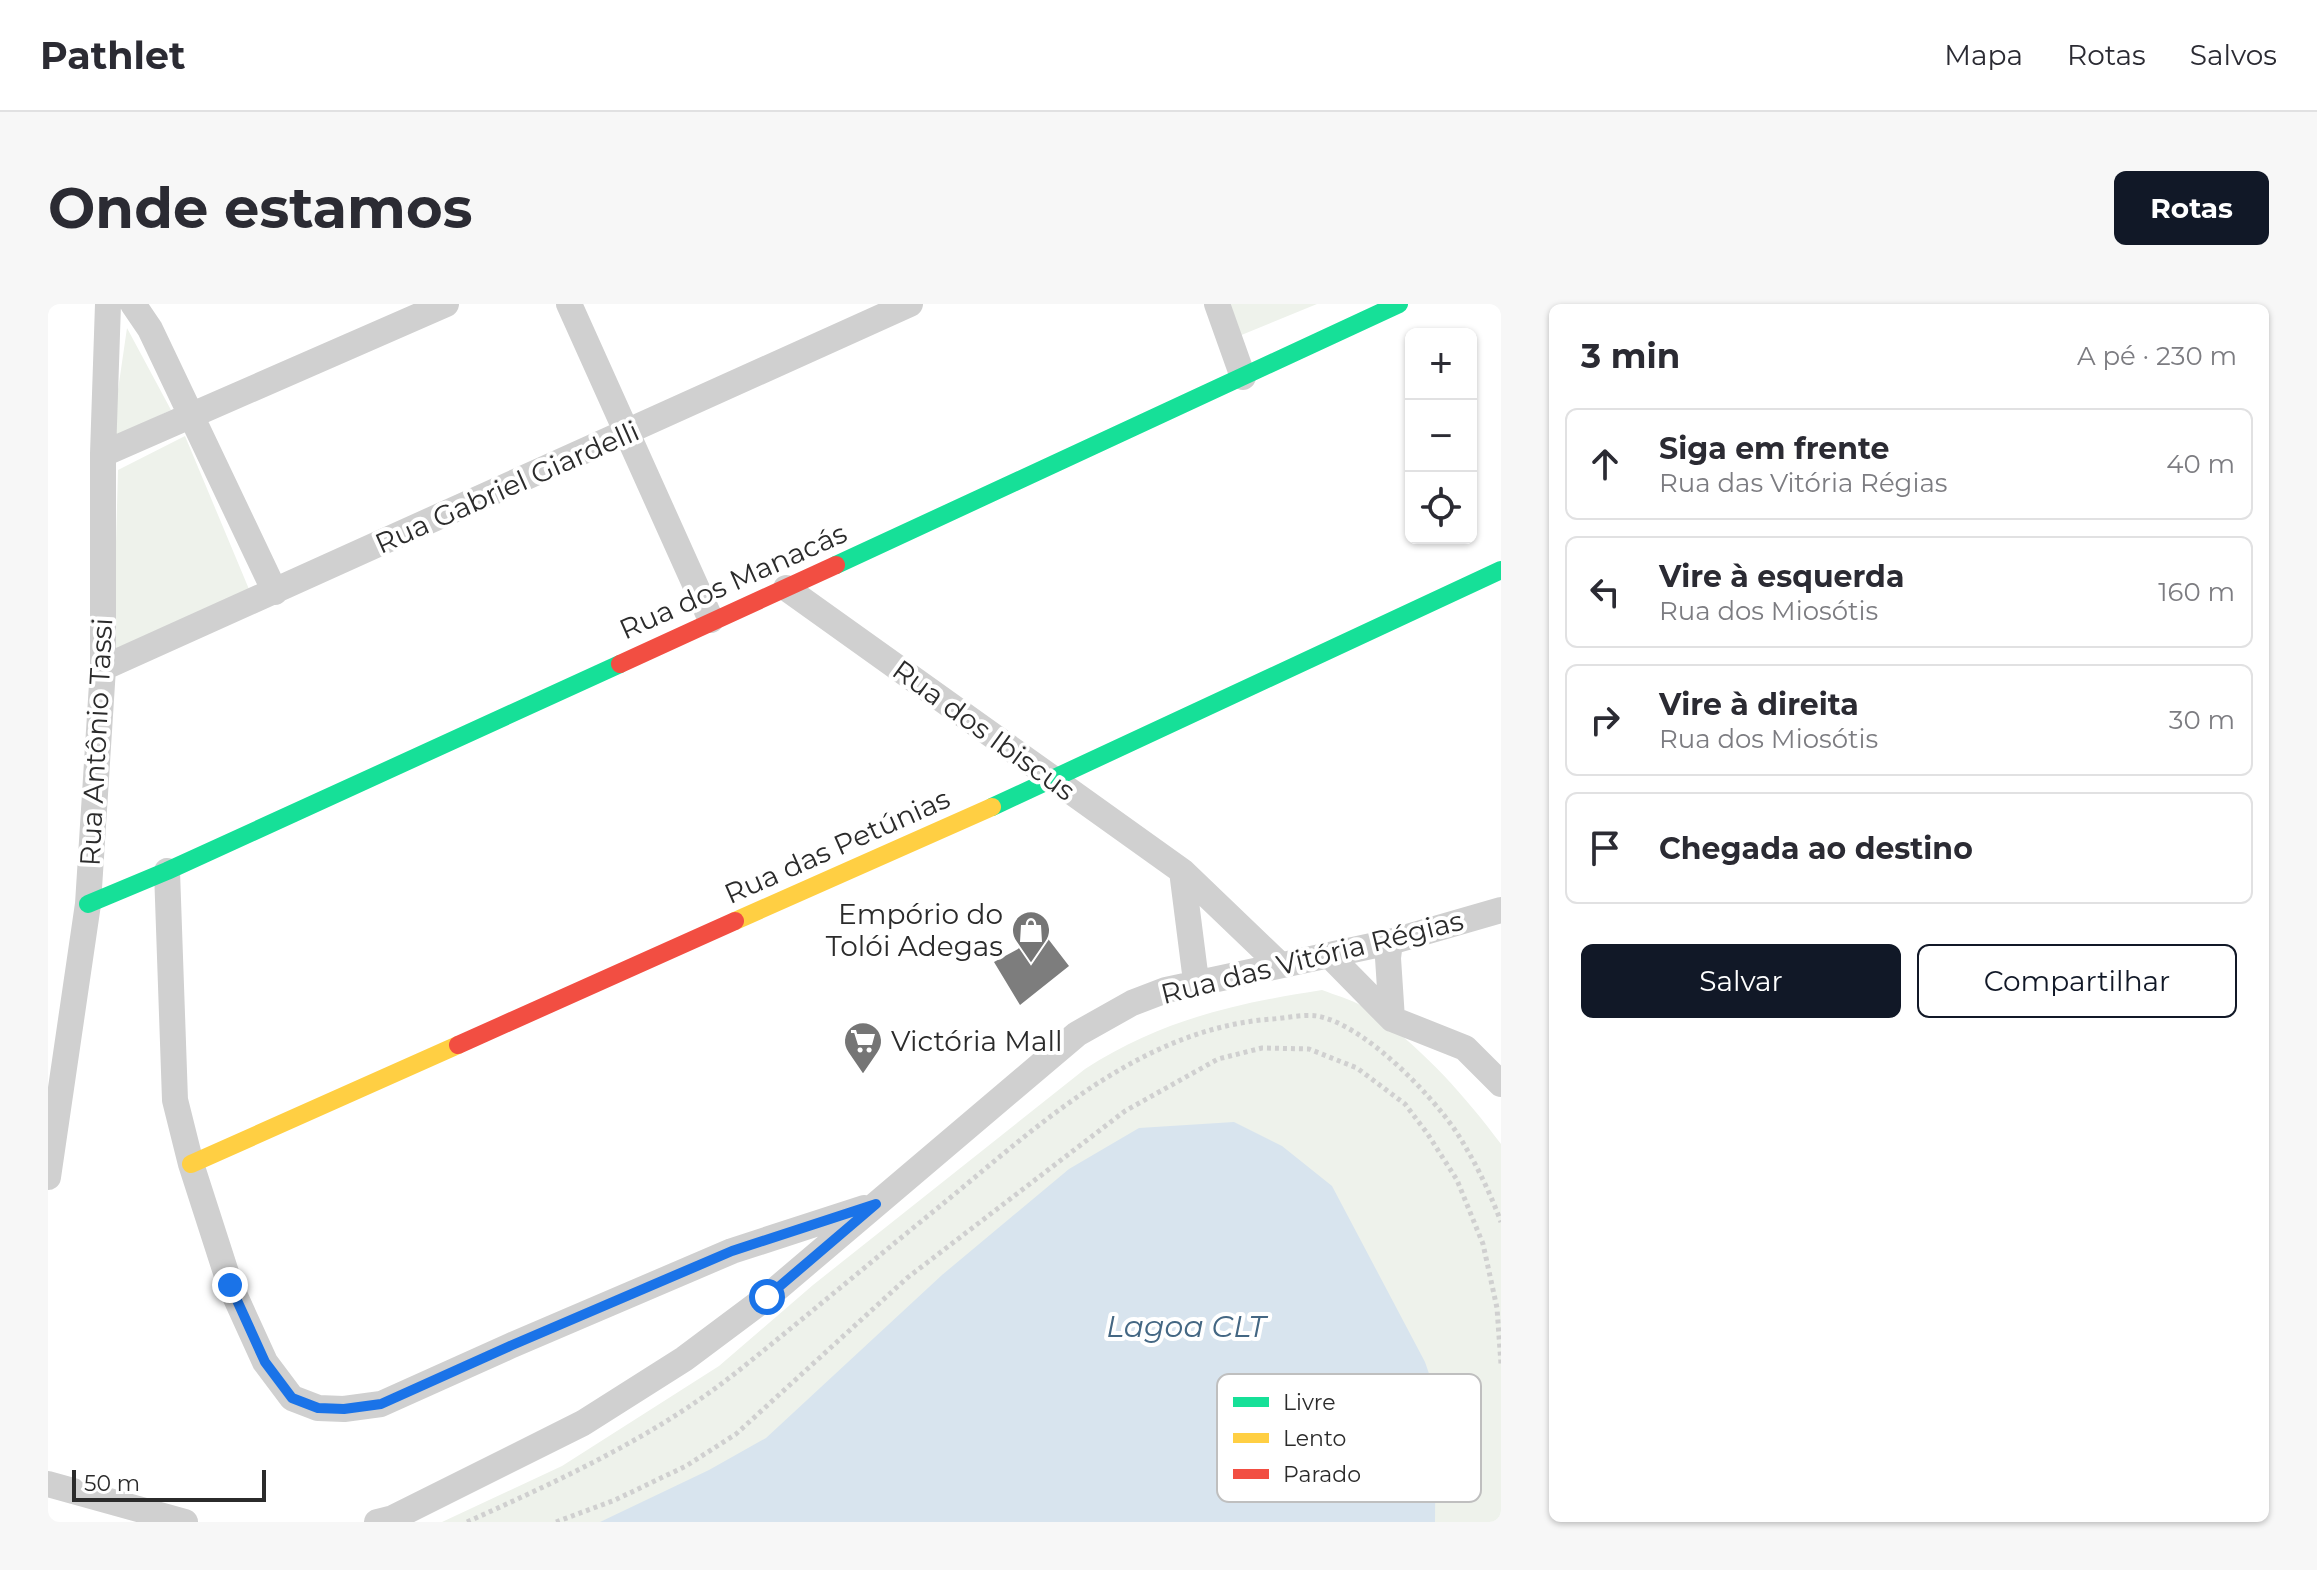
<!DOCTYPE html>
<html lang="pt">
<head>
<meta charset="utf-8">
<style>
  body { margin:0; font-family:Montserrat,sans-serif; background:#f7f7f7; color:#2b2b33 }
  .controls { position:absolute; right:24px; top:24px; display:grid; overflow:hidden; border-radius:12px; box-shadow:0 2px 6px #0004 }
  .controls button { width:72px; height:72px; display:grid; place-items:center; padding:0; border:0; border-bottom:2px solid #e1e1e2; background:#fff; color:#2b2b33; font:40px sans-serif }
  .scale { position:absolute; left:24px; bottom:20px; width:194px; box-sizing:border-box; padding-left:8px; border:4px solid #2b2b2b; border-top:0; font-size:22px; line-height:28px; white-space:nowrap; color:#2b2b2b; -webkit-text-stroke:6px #fff; paint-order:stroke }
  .stop { position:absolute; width:24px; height:24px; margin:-18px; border:6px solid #1a73e8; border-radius:50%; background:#fff }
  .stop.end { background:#1a73e8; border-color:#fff; box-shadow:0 2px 8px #0008 }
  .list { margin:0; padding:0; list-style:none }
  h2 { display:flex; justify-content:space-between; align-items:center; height:104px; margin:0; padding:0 32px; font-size:34px }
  h2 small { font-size:26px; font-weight:400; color:#7c7c81 }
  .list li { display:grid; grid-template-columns:52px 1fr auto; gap:24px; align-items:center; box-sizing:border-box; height:112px; margin:0 16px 16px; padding:0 16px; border:2px solid #e1e1e2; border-radius:12px }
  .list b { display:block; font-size:30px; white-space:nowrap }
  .list p { margin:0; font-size:26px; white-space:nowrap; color:#7c7c81 }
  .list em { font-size:26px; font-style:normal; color:#7c7c81 }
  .actions { display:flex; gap:16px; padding:24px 32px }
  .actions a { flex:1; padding:18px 0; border:2px solid #111827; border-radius:12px; text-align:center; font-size:28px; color:#111827 }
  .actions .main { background:#111827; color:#fff }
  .icon { flex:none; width:44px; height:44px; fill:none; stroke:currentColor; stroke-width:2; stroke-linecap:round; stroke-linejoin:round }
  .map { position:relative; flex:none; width:1453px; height:1218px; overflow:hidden; border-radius:12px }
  header { display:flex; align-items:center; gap:48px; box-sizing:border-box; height:112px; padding:0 40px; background:#fff; border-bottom:2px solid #e1e1e2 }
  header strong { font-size:38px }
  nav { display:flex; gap:44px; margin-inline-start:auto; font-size:28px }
  .intro { display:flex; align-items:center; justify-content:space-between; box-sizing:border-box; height:192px; padding:0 48px }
  h1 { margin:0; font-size:56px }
  .button { padding:20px 36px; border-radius:12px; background:#111827; color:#fff; font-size:28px; font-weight:700 }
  main { display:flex; gap:48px; padding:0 48px }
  aside { flex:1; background:#fff; border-radius:12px; box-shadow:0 2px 6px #0004 }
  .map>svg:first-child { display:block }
  .green { fill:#eef2eb }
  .water { fill:#d8e4ee }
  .building { fill:#7d7d7d }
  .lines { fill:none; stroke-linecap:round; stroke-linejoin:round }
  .path { stroke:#d0d0d0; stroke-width:5; stroke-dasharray:4 4; stroke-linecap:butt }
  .street { stroke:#d0d0d0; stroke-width:26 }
  .fast { stroke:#16e098; stroke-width:18 }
  .slow { stroke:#ffcf43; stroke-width:18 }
  .jam { stroke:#f24e42; stroke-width:18 }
  .route { stroke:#1a73e8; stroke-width:10 }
  .labels { text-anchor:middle; stroke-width:8; stroke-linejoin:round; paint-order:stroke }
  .street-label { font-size:28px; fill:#2b2b2b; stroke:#fff }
  .poi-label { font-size:28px; fill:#2b2b2b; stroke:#fff; text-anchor:end }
  .water-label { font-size:30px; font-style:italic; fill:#446783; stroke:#fff }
  .key { fill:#fff; stroke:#bfbfbf; stroke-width:2 }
  .key-label { font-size:22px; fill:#2b2b2b }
</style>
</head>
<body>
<header>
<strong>Pathlet</strong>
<nav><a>Mapa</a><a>Rotas</a><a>Salvos</a></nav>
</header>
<div class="intro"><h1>Onde estamos</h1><a class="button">Rotas</a></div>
<main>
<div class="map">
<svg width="1453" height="1218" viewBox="0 0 1453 1218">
  <rect width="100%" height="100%" fill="#fff"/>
  <path class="green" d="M1180 0H1269L1191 32Z
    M79 24 123 106 63 134Z
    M137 132 203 290 65 348 70 166Z
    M1274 686C1287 691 1302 695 1314 702 1369 738 1414 788 1453 840V1218H394L514 1162 671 1062 765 981 1037 765C1113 716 1185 700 1274 686Z"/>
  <path class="water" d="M1186 818 1234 842 1284 882 1377 1058 1388 1090 1387 1218H552L661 1166 718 1134 894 971 1021 865 1091 824Z"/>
  <path class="building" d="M991 623 1021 662 972 701 946 658 970 645Z"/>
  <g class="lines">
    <path class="path" d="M419 1218C512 1176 604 1134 685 1071 753 1017 819 961 886 907 986 826 1089 725 1224 715 1238 714 1256 710 1269 712 1315 720 1381 788 1407 826 1426 855 1441 886 1453 918
      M508 1218 567 1196 638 1162 688 1130 859 974 1077 807 1170 755 1214 744 1261 745 1309 764 1357 800 1379 829 1409 876 1435 940 1449 1004 1453 1060"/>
    <path class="street" d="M85 0 102 25 227 288
      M521 0 663 316
      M1169 0 1195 73
      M55 150 398 0
      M738 284 1134 567 1231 660
      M55 364 862 0
      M119 567 127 796 143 860 182 981 217 1058 244 1094 270 1104 296 1105 333 1100 462 1042 684 947 816 904
      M1134 567 1148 677
      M1342 638 1340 654 1344 715
      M1281 651 1344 715 1417 744 1453 780
      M0 873 40 600 55 364V150L60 0
      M0 1180 137 1218
      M329 1218 345 1214 535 1119 636 1055 719 993 1029 730 1084 699 1118 686 1342 638 1453 606"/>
    <path class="fast" d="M788 261 1351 0
      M944 503 1453 266
      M40 600 119 567 572 360"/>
    <path class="slow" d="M687 617 944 503
      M143 860 410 741"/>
    <path class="jam" d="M572 360 788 261
      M410 741 687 617"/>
  </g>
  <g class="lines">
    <path class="route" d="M182 981 217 1058 244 1094 270 1104 296 1105 333 1100 462 1042 684 947 828 900 719 993"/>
  </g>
  <defs>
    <g id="shop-pin" transform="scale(2)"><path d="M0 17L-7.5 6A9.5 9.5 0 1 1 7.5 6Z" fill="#757575" stroke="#fff"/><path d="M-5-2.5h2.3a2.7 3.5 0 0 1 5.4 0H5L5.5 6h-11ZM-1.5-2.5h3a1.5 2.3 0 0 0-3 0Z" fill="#fff"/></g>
    <g id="supermarket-pin" transform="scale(2)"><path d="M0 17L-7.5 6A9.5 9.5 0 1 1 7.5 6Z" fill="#757575" stroke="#fff"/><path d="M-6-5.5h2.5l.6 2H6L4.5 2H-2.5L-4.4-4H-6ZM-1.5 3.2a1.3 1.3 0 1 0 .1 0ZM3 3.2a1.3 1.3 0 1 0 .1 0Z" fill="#fff"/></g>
  </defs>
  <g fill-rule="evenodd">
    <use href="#shop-pin" x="983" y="626"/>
    <use href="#supermarket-pin" x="815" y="737"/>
  </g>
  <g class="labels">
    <g class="street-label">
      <text transform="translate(459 183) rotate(-24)" y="10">Rua Gabriel Giardelli</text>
      <text transform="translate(685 277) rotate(-24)" y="10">Rua dos Manacás</text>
      <text transform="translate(936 426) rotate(36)" y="10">Rua dos Ibiscus</text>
      <text transform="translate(48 438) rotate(-87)" y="10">Rua Antônio Tassi</text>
      <text transform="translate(789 542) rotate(-24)" y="10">Rua das Petúnias</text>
      <text transform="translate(1264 653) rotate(-14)" y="10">Rua das Vitória Régias</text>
    </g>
    <g class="poi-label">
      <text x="955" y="620">Empório do<tspan x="955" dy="32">Tolói Adegas</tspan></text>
      <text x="843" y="747" text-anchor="start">Victória Mall</text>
    </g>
    <g class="water-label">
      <text x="1138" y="1033">Lagoa CLT</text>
    </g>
  </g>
  <rect x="1169" y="1070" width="264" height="128" rx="12" class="key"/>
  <rect x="1185" y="1093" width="36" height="10" fill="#16e098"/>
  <rect x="1185" y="1129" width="36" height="10" fill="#ffcf43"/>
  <rect x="1185" y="1165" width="36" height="10" fill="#f24e42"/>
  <g class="key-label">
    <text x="1235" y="1106">Livre</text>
    <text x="1235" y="1142">Lento</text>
    <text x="1235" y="1178">Parado</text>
  </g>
</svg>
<div class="controls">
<button>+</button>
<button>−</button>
<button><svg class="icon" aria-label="locate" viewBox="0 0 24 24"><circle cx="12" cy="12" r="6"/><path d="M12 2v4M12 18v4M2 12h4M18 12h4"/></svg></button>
</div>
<div class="scale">50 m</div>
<div class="stop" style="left:719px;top:993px"></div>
<div class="stop end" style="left:182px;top:981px"></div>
</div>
<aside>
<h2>3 min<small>A pé · 230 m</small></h2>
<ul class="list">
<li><svg class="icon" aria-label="ahead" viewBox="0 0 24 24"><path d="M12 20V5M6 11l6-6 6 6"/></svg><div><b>Siga em frente</b><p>Rua das Vitória Régias</p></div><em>40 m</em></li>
<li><svg class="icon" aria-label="left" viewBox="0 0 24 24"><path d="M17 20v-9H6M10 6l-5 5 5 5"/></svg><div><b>Vire à esquerda</b><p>Rua dos Miosótis</p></div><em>160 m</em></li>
<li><svg class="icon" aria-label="right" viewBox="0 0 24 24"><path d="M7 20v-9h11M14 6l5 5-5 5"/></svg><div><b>Vire à direita</b><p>Rua dos Miosótis</p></div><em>30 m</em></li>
<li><svg class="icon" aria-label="arrive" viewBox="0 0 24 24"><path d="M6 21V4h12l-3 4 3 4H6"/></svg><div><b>Chegada ao destino</b></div></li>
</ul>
<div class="actions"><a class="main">Salvar</a><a>Compartilhar</a></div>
</aside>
</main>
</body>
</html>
